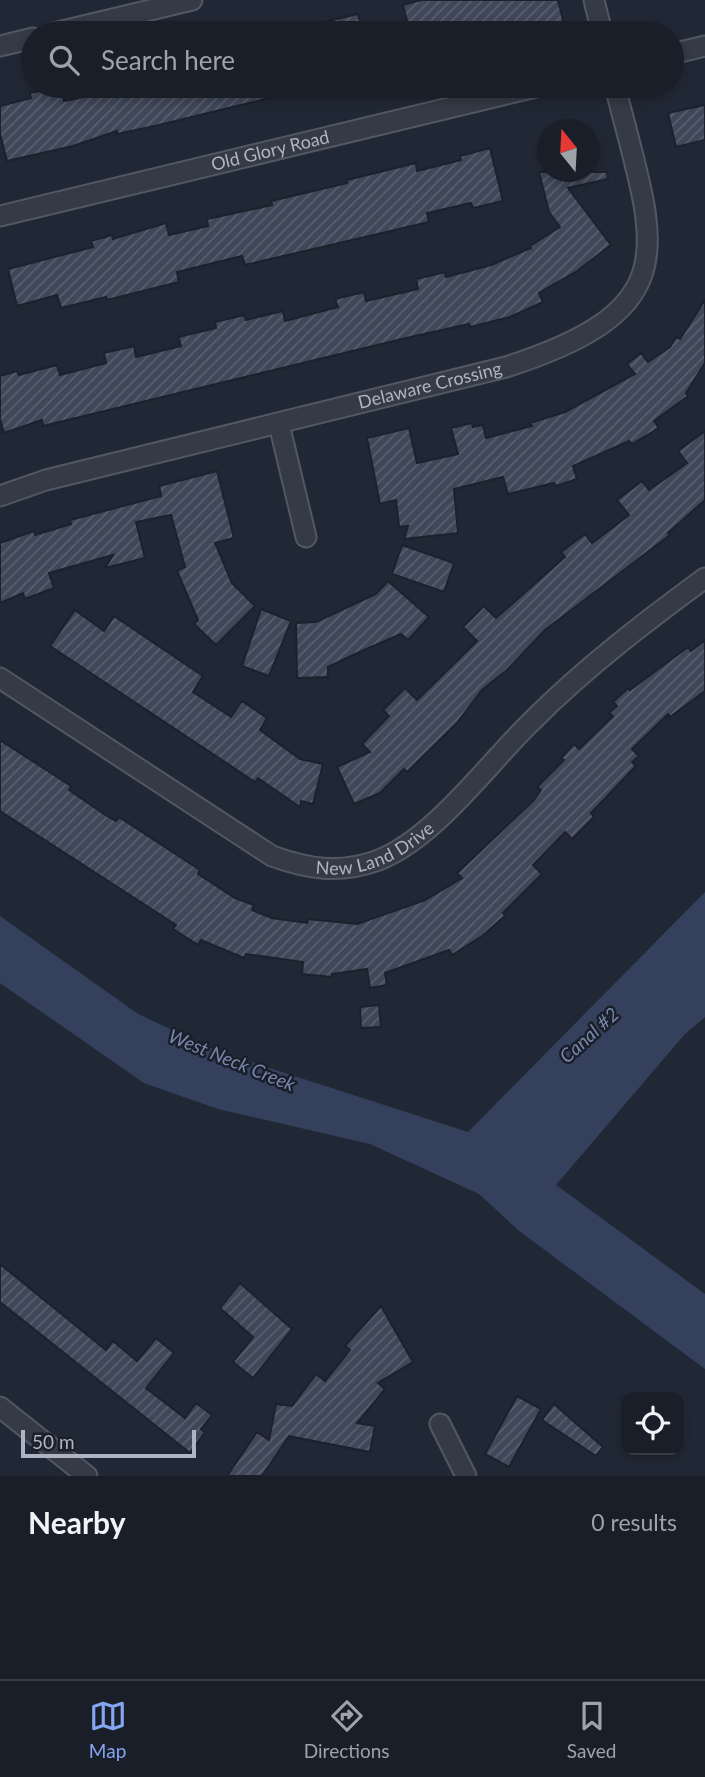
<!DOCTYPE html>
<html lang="en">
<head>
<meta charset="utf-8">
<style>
  body { margin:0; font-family:Lato,sans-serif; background:#262b34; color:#f1f3f6 }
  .controls { position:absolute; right:21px; bottom:21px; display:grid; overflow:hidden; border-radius:14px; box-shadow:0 4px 10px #0003 }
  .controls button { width:63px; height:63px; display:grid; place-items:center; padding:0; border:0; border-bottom:2px solid #373c45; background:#191e28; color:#f1f3f6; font:35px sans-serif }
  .compass { position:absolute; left:537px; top:119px; width:63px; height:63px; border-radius:50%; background:#191e28; box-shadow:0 4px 10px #0003; rotate:342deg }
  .scale { position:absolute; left:21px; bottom:18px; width:175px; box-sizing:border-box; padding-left:7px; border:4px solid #aeb4c3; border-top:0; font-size:19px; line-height:24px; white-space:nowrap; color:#aeb4c3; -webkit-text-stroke:5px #1a1f2b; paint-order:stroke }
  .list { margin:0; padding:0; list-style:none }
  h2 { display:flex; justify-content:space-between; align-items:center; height:91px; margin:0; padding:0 28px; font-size:30px }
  h2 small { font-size:23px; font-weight:400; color:#9fa2a8 }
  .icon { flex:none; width:38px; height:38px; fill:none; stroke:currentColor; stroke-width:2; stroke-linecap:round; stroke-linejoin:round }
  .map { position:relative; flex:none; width:705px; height:1476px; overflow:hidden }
  .search { position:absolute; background:#191e28; box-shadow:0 4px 10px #0003; left:21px; right:21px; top:21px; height:77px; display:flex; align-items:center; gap:18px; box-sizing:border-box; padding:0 24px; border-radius:38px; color:#9fa2a8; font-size:26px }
  .sheet { height:203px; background:#191e28 }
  nav { display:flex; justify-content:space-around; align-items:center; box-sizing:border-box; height:98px; border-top:2px solid #373c45; background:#191e28; font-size:19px; color:#9fa2a8 }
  nav a { display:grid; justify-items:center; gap:4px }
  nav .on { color:#85a5f1 }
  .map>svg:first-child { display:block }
  .water { fill:#35415c }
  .building { fill:url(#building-hatch); stroke:#1c212d; stroke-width:2 }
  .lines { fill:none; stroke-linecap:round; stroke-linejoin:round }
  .minor-casing { stroke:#525764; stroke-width:23 }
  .minor { stroke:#343a46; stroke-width:19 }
  .labels { text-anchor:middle; stroke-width:5; stroke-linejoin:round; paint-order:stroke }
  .street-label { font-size:18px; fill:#aeb4c3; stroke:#1a1f2b }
  .water-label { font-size:19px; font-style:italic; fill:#7888aa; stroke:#1a1f2b }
</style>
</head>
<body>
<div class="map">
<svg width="705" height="1476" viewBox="0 0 705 1476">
  <defs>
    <pattern id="building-hatch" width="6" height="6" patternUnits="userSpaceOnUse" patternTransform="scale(1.75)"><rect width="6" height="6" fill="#3f4758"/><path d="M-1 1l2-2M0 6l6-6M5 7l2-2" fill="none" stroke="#585f6e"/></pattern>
  </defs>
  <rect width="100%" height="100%" fill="#212835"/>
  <path class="water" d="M705 892V1017L684 1035 556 1185 705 1294V1369L518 1230 479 1194 370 1144 218 1109 144 1083 0 983V916L138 1014 217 1051 468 1132Z"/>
  <path class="building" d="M421 0H558L565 28 545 32 544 27 514 33H410L403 5Z
    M358 14 363 33H308L307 26Z
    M61 86 64 101 108 92 106 86H289L290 93 155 126 117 134V131L73 146 7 161 0 134V106L31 98 30 93Z
    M705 105V140L676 147 668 113Z
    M490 148 503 201 473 208 471 203 427 213 429 222 245 265 242 256 177 272 179 282 107 300 106 297 61 308 57 295 17 306 8 269 93 247 91 241 112 235 113 239 166 223 169 235 208 226 207 219 272 205 271 201 347 183V180L416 163 417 171 461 160 460 156Z
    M539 172H607L608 179 568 188 611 245 577 271 539 293 543 302 510 317 470 327 469 324 402 339 43 426 42 420 4 433 0 419V376L17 371 19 375 57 365 60 375 106 363 104 353 134 346 136 357 181 346 178 337 216 328 215 322 244 315 246 320 283 311 285 321 338 307 335 299 364 292 366 301 418 289 416 279 445 272 446 277 491 265 531 248 530 246 560 227 549 212Z
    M705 300V363L686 393 688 396 654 421 659 428 632 444 629 441 573 466 577 479 556 486 554 483 508 494 503 477 454 489 458 533 404 539 408 526 399 527 396 500 380 504 367 438 409 428 417 463 458 454 451 428 472 423 473 427 483 425 486 438 532 426 530 423 565 412 635 374 627 364 641 353 648 362 670 347 676 337 680 339Z
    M705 431V500L668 533 670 535 545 630 507 670 482 690 457 723 407 772 404 769 380 793 354 804 337 767 370 752 362 744 389 716 383 710 405 688 417 700 477 641 463 627 484 606 496 618 565 557 561 552 585 534 592 543 629 515 617 500 642 481 649 490 687 463 678 451Z
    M217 471 234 538 215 543 232 583 255 606 216 645 194 624 198 620 177 571 185 567 171 515 136 522 145 558 105 568 113 555 49 573 54 588 25 599 23 593 0 603V543L34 531 35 535 71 524 70 520 161 496 159 486Z
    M402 545 454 563 444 592 392 574Z
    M388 581 429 617 408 640 401 634 355 654 328 667V677L297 678 296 623 316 622 376 594Z
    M261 609 291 621 269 676 242 666Z
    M75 610 104 631 114 616 203 676 193 692 231 717 242 701 267 718 260 730 300 759 323 764 313 804 301 801 300 807 258 778 255 782 50 646Z
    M705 640V691L670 717 668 714 632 749 639 756 632 762 636 766 591 813 594 817 572 839 565 832 533 865 542 874 503 913 505 916 482 936 452 955 449 950 385 973 387 985 370 988 367 969 332 974V977L302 974 303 962 246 954 244 958 201 940 198 945 173 929 176 925 0 811V740L71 786 69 790 107 816 116 821 119 817 200 870 198 874 235 898 254 905 252 910 272 918 307 923 308 919 357 924 425 900 462 878 457 873 534 800 541 790 537 787 564 760 561 758 574 744 579 749 613 716 609 713 617 706 613 702 628 688 630 690 688 647 691 651Z
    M379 1005 381 1027 361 1028 360 1007Z
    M0 1264 106 1350 113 1341 137 1361 156 1338 174 1353 146 1388 185 1418 196 1403 212 1415 201 1429 205 1432 190 1453 0 1302Z
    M240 1283 292 1329 253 1378 233 1362 253 1337 220 1308Z
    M381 1306 413 1362 378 1383 385 1389 357 1423 375 1426 370 1452 289 1436 262 1476H227L257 1432 269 1440 276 1404 292 1406 316 1374 325 1381 350 1350 345 1346Z
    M517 1396 541 1409 509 1467 485 1454Z
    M554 1404 603 1447 596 1456 542 1420Z"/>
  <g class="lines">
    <g class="minor-casing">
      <g id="minor">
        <path d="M594 0 602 33"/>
        <path d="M54 33 192 0"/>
        <path d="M0 46 33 38"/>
        <path d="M672 54 705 46"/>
        <path id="s1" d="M0 216 540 86"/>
        <path d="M279 424 306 537"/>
        <path id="s2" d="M0 496 46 480 506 367C693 307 654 243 615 86"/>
        <path id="s3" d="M0 678 272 856C308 869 339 874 376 861 434 840 489 762 533 720 586 667 645 622 705 578"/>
        <path d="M0 1407 87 1476"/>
        <path d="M440 1424 466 1476"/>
      </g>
    </g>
    <use href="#minor" class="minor"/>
  </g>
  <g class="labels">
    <g class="street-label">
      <text dy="6" stroke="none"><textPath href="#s1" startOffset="278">Old Glory Road</textPath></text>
      <text dy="6" stroke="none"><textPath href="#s2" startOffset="444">Delaware Crossing</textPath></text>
      <text dy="6" stroke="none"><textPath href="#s3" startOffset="434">New Land Drive</textPath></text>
    </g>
    <g class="water-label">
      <text transform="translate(589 1035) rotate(-42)" y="7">Canal #2</text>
      <text transform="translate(232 1060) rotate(22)" y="7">West Neck Creek</text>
    </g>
  </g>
</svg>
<div class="controls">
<button><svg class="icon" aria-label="locate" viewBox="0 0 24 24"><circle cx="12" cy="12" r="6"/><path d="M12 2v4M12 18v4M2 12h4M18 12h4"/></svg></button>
</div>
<svg class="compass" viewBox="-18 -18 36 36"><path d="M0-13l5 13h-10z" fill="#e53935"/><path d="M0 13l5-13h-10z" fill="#9fa2a8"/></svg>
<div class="scale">50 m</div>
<div class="search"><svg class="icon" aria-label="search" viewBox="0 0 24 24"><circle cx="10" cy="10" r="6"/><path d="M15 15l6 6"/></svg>Search here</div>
</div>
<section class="sheet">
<h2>Nearby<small>0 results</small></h2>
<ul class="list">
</ul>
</section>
<nav>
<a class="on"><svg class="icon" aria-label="map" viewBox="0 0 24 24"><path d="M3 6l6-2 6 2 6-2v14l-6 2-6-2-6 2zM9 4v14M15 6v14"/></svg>Map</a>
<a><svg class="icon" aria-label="directions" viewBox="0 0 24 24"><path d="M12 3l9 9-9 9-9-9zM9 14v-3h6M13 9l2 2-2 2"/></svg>Directions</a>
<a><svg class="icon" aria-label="saved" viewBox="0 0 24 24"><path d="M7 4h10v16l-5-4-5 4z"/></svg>Saved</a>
</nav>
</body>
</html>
